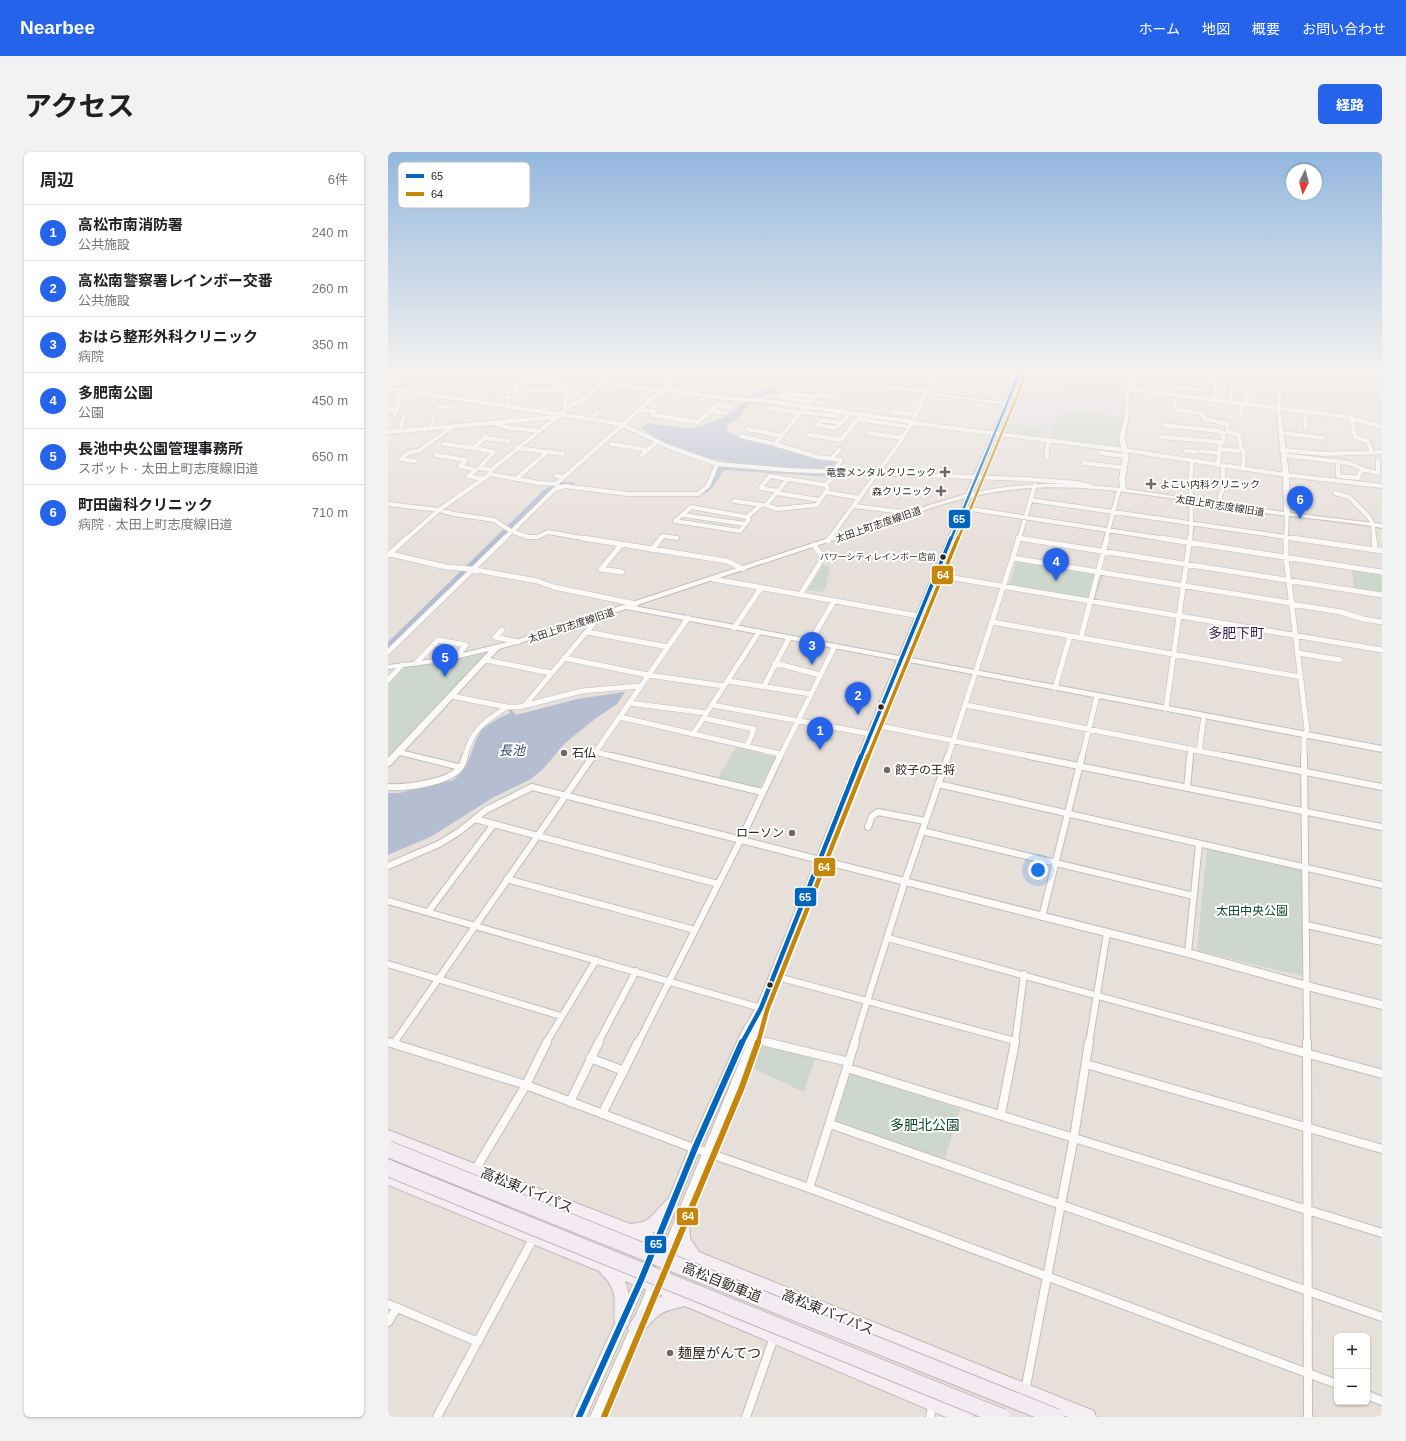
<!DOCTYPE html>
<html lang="ja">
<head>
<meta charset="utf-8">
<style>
  body { margin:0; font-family:Arial,"Noto Sans JP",sans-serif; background:#f2f2f2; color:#202124 }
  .controls { position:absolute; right:12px; bottom:12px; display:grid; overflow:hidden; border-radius:6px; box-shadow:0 1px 3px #0004 }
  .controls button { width:36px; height:36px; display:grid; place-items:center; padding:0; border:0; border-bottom:1px solid #e0e0e0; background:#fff; color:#202124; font:20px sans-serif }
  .compass { position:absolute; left:898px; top:12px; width:36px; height:36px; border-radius:50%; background:#fff; box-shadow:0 1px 3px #0004; rotate:186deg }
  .you { position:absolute; left:650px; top:718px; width:14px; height:14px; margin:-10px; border:3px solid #fff; border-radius:50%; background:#1a73e8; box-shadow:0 0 0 6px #1a73e833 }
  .badge { display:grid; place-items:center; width:26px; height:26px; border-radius:50%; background:#2563eb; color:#fff; font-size:13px; font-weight:700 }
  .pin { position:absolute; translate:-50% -33px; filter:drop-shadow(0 1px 2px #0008) }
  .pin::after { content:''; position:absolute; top:21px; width:14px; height:12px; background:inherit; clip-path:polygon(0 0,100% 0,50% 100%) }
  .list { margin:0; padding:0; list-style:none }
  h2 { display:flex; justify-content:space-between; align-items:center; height:52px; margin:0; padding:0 16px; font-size:17px }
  h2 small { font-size:13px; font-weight:400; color:#757577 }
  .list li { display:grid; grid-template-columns:26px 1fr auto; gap:12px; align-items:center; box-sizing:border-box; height:56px; padding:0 16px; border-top:1px solid #e0e0e0 }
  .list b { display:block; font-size:15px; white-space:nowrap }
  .list p { margin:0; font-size:13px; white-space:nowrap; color:#757577 }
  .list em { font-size:13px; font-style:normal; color:#757577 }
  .map { position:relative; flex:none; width:994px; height:1265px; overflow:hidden; border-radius:6px }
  header { display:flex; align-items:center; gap:24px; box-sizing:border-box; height:56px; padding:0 20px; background:#2563eb; color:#fff }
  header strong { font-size:19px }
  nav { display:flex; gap:22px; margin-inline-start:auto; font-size:14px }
  .intro { display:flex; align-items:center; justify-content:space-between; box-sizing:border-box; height:96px; padding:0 24px }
  h1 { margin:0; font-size:28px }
  .button { padding:10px 18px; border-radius:6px; background:#2563eb; color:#fff; font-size:14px; font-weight:700 }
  main { display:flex; gap:24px; padding:0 24px }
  aside { flex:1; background:#fff; border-radius:6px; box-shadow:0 1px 3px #0004 }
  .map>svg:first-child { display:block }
  .education { fill:#e3d8e0 }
  .green { fill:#ced7cd }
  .water { fill:#b5bed1 }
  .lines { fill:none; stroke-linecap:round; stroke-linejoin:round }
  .river { fill:#b5bed1; fill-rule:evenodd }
  .minor-far3-casing { stroke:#c3bdb9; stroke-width:5.5 }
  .minor-far2-casing { stroke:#c3bdb9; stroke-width:6 }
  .minor-far1-casing { stroke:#c3bdb9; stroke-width:8 }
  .minor-casing { stroke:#c3bdb9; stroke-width:10 }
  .tertiary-casing { stroke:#c3bdb9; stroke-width:2 }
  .secondary-casing { stroke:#c3bdb9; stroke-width:2 }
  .trunk-casing { stroke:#c3b7bc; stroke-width:2 }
  .minor-far3 { stroke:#fbfaf9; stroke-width:4 }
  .minor-far2 { stroke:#fbfaf9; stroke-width:5 }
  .minor-far1 { stroke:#fbfaf9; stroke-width:6 }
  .minor { stroke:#fbfaf9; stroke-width:8 }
  .tertiary { fill:#fbfaf9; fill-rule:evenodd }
  .secondary { fill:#f9f6f7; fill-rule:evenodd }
  .trunk { fill:#f4eef3; fill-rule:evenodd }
  .motorway-bridge-casing { stroke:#c3b7bc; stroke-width:18; stroke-linecap:butt }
  .motorway-bridge { stroke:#f3ebf2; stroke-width:16 }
  .bus-1-far3-casing { stroke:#fff; stroke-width:4.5 }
  .bus-1-far2-casing { stroke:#fff; stroke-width:6 }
  .bus-1-far1-casing { stroke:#fff; stroke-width:8 }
  .bus-1-casing { stroke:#fff; stroke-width:9 }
  .bus-2-far3-casing { stroke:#fff; stroke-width:4.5 }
  .bus-2-far2-casing { stroke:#fff; stroke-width:6 }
  .bus-2-far1-casing { stroke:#fff; stroke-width:8 }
  .bus-2-casing { stroke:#fff; stroke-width:9 }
  .bus-1-far3 { stroke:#0065bd; stroke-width:2.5 }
  .bus-1-far2 { stroke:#0065bd; stroke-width:3.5 }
  .bus-1-far1 { stroke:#0065bd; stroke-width:4.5 }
  .bus-1 { stroke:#0065bd; stroke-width:6 }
  .bus-2-far3 { stroke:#c58609; stroke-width:2.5 }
  .bus-2-far2 { stroke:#c58609; stroke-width:3.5 }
  .bus-2-far1 { stroke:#c58609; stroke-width:4.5 }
  .bus-2 { stroke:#c58609; stroke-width:6 }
  .poi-dot { fill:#6f6864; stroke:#fff; stroke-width:1.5 }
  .bus-dot { fill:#2e2824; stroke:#fff; stroke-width:1.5 }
  .labels { text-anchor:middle; stroke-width:4; stroke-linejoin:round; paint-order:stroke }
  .far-bus-label { font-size:9px; fill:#2e2824; stroke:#fff; text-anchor:end }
  .far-poi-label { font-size:10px; fill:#2e2824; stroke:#fff; text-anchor:end }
  .far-street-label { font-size:10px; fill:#2e2824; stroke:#fff }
  .poi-label { font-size:12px; fill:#2e2824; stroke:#fff; text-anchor:start }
  .park-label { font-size:12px; fill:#0f4b31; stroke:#fff }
  .water-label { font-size:13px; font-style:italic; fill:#334972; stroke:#fff }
  .quarter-label { font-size:14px; fill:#371e57; stroke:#fff }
  .near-park-label { font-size:14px; fill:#0f4b31; stroke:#fff }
  .near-street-label { font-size:14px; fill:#2e2824; stroke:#fff }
  .near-poi-label { font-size:14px; fill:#2e2824; stroke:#fff; text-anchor:start }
  .key { fill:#fff; stroke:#c0bebd; stroke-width:1 }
  .key-label { font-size:11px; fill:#2e2824 }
  .line-badge { stroke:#fff; stroke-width:1.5 }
  .badge-label { font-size:11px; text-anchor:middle; font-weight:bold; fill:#fff }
</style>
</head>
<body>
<header>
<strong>Nearbee</strong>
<nav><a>ホーム</a><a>地図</a><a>概要</a><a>お問い合わせ</a></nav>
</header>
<div class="intro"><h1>アクセス</h1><a class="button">経路</a></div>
<main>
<aside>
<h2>周辺<small>6件</small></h2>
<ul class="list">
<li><span class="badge">1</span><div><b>高松市南消防署</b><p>公共施設</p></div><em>240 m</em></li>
<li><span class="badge">2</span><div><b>高松南警察署レインボー交番</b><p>公共施設</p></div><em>260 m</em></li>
<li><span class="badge">3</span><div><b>おはら整形外科クリニック</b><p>病院</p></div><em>350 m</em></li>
<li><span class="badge">4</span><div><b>多肥南公園</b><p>公園</p></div><em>450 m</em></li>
<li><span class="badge">5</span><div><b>長池中央公園管理事務所</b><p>スポット · 太田上町志度線旧道</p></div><em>650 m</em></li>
<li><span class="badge">6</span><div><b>町田歯科クリニック</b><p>病院 · 太田上町志度線旧道</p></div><em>710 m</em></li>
</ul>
</aside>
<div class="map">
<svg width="994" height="1265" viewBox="0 0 994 1265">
  <rect width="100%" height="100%" fill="#e7dfda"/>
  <path class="education" d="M642 220H740L732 291 734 297 616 281Z"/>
  <path class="green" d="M655 220H740L736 239 651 230Z
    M689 260H704L735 265 731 294 725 295 661 285V282L667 266 678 261Z
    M622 272 655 276 652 285 619 281Z
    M629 409 715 424 706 450 621 433Z
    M435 413 442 414 438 434 435 440 419 438Z
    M964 417 994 421V441L966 437Z
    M95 502H97L0 605V529L13 516 58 510Z
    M348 595 387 605 372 635 368 636 329 627Z
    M819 696 913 718 916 722 914 824 811 799 809 796Z
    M377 893 427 906 416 940 364 916 372 896Z
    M464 922 572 957 557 1007 448 971 446 967 459 926Z"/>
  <path class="water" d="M378 237 388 239 396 237 378 242 369 250 363 251 357 256 353 263 347 268 339 273 338 277 341 281 354 285 450 309 445 318C380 316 310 316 254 277V275L259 271 303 277 337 265 367 241Z
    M236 540H237L229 552 207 567 176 592 156 616 143 627 106 645 44 684 0 703V641H11L66 628 78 615 88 588 94 577 111 566 122 561 121 558 123 557 128 563 189 547Z"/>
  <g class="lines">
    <path class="river" d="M333 312 439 319 441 316 444 315 448 318 446 324 443 325 336 318C329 328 323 345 308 342L307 340 317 334 330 313Z
      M172 330H184L188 333 184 336H174L163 341 4 498 0 499V490L157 337Z"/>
    <g class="minor-far3-casing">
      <path id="minor-far3" d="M195 220 217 222
        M380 220 442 229 415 257 387 292 430 305 453 308 446 320
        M821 220 823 229 828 232 826 246 828 248
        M822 220 844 223 843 250
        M0 222 51 220
        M251 222 287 227
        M137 224 139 220
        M185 224 211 227 214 231
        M857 227 858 252
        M156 228 158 220
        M0 232 15 222
        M490 234 539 239
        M789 235 814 238
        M0 236 233 272 281 295 329 312 399 318 636 327 689 331 703 334
        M276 237 318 244 312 249
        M741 237 959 265 994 275
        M114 240 179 237
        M126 240 129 231 168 230 165 238
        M298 240 304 234
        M429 243 448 245
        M791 243 787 249V257L814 262 817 267 840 272 839 279 851 283 853 296 856 300 855 317
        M318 244 356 248H373L524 270
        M386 244 423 250
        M392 245 396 241 427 245
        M118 254 121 245
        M48 255 62 254
        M382 256 412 261
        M177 257 196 246 214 231 273 239
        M251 257 268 260 264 263 310 270 329 253 344 255
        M0 258H8
        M323 259 338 261
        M413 260 448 264 452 259
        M503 260 527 263
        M917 260 918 276
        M7 262 11 250 9 248 14 238
        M853 264 855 251
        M963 266 967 285 979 289 984 300
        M201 267 210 260
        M470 267 521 275
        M434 268 453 271 448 276 429 273Z
        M104 271 122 276 151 279
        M453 271 462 261
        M524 271 736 298 898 323 994 334
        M775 273 831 279 836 282 835 291
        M43 276 47 263
        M360 277 394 284
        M12 279 16 264
        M0 280 169 265
        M480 281 514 286
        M893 281 935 286
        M422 283 453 288 474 262
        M98 284 86 296 106 300 91 316 103 318
        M353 284 387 292
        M774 285 832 290
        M97 286 121 289
        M56 292 86 296
        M223 292 260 298
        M129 296 175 302
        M831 297 851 299
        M894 298 937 302 994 300
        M798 299 808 300
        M812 299 830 301
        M713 301 738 304
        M48 303 78 308 72 314 88 318 80 324 95 327
        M254 303 269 290
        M895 303 961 311 977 318 990 321V308
        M444 306 452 297
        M659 306V295L662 288
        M27 309 13 307 20 301 32 298 64 275
        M950 309V324L970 326 972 320 977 318
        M696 311 737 316
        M830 313 832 290 835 291
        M102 322 151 331 168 332 171 335
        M168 324 176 325 168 332
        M176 325 294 220
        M128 327 159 300
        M400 327 437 333 440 336 429 353 389 357 378 353Z
        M437 333 451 320
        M390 339 372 336 382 324 400 327
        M437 340 472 346
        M389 341 431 348
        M947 341 961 345 981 365 985 372 986 387
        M643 348 911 387
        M346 349 375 353
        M0 352 51 358 66 362 106 368 123 379 140 385H150L160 380 200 387
        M466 354 515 360 518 362
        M831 354 832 344 835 337V314
        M303 355 359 365 361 367 352 379 287 369Z
        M576 356 778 387
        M295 363 357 372
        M359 365 373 353
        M630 386 636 387
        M18 387 51 358 102 322 103 318 175 260 177 256 179 227 192 220
        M116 387 167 337 177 334 240 342H310L320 334 329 312
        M273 387 275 384 289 386
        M441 387 512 290 523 272 549 220
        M631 387 647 333
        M718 387 731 338
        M802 387C806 361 800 335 804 309
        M898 387 899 362"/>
    </g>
    <g class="minor-far2-casing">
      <path id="minor-far2" d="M195 386 339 409 355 417
        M630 386 994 443
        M772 386 994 420
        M898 386V406L919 578 916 587V605
        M904 386 994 399
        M986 386 987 398
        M440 389 442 386
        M233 393 213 417 234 420
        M264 398 273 386
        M2 402 58 415 83 417 149 429 166 435 248 452
        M0 403 19 386
        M625 406 903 451
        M548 423 994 498
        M325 427 531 464
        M412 443 435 406 426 393
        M903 452 953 460 975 467 994 470
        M604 470 913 525
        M346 476 373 436
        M114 478 107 485 130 490
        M199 480 280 495
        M693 485 719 386
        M422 490 446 449
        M0 500 117 386
        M910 501 952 508
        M176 506 260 523 336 534
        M98 508 163 521
        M28 511 50 488 78 493 69 504
        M387 511 432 523
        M0 528 14 513
        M340 529 423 542
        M376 534 401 486
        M667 536 682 484
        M63 544 119 555H131L194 539 252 534
        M242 551 318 561
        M137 553 212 464
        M324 553 483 582
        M578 553 842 605
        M778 557 802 386
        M232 565 392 602
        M315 566 366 577 359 594
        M487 573 646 605
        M305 582 371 480
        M811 599 816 564
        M207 600 228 605
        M77 605C83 578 97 569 119 555
        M204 605 300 466
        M392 605 447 494
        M560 605 631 386
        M694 605 709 544
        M802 605 803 597"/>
    </g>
    <g class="minor-far1-casing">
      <path id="minor-far1" d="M224 604 374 640
        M641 604 994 675
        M837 604 994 635
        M916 604 919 891
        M550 632 994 733
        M0 635C18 636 60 631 72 616 75 613 76 608 77 604
        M799 636 802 604
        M87 667 330 732
        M480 675 484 664 490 660 537 669
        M534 679 806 744
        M0 714 51 692 72 679 98 658 144 635
        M119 727 307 778
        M0 749 373 856
        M40 760 106 672
        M654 765 694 604
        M919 773 994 790
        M500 786 881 891
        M800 801 811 692
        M0 812 173 864
        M386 824 627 889
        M366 887 382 891
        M0 890 3 891
        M6 891 205 604
        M158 891 208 808
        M210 891 248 819
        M250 891 353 687 392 604
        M466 891 517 729 560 604
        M627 891 636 822
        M701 891 719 781"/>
    </g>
    <g class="minor-casing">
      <path id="minor" d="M0 890 138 933 300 994 421 1036 949 1232
        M378 890 461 910
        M877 890 994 922
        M919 890 920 1265
        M202 906 236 919
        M698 912 994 997
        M459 916 994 1081
        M182 950 211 890
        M214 962 250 890
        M613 962 627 890
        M442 972 994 1165
        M87 1018 138 933 159 890
        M421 1036 467 890
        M0 1152 90 1190
        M0 1170 9 1156
        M637 1239 686 985 701 890
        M979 1243 994 1249
        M49 1265 146 1085
        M358 1265 386 1185
        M542 1265 545 1252"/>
    </g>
    <g class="tertiary-casing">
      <path id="tertiary" d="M630 220H634L585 341C634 330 682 330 732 336L731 326 735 304 731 287 736 267 739 231 743 220H747L743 231 740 267 737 287 741 304 737 326 738 337 896 360 895 323 888 254 891 236 889 220H893L895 236 892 254 901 323 902 361 994 372V376C949 368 904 365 859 359 768 345 675 322 583 345L517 505 994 594V600L516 509 437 706 800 797 919 830 994 849V857L919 838 800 805 435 712 375 861 373 882 258 1167 254 1169 250 1167 248 1163 363 882 311 999 257 1132 198 1265H184L249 1124 303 992 353 881 369 854 427 710 144 638 140 635 144 632 429 704 509 508 238 457 132 491 111 497 16 599 75 613 76 615 72 618 12 603 3 613 0 614V606L101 499 54 510 0 517V513L54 506 128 488 548 351 578 342 616 253 538 242 536 241 538 240 617 250ZM577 346 511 504 246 454 552 353Z
        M249 1168 253 1170 255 1174 216 1265H202L245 1170Z"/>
    </g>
    <g class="secondary-casing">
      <path id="secondary" d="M984 220H994V223Z"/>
    </g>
    <g class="trunk-casing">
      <path id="trunk" d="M0 978 242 1072C248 1071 254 1071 259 1068 268 1062 273 1050 283 1046L288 1048 290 1053C286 1064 275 1076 264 1081L289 1091C285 1081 285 1070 289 1060L294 1058 299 1060 301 1065 302 1086 311 1100 706 1259 708 1265H680L274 1099 0 992Z
        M0 1019 266 1125 584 1259 586 1265H558L297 1154C287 1157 278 1157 270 1164 262 1170 257 1180 248 1184L242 1182 240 1176C246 1161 260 1150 275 1144L237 1129C242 1143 245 1159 240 1174L234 1176 228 1174C224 1163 229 1151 225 1139 223 1131 216 1125 211 1119L0 1033Z"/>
    </g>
    <use href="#minor-far3" class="minor-far3"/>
    <use href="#minor-far2" class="minor-far2"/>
    <use href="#minor-far1" class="minor-far1"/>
    <use href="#minor" class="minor"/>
    <use href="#tertiary" class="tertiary"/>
    <use href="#secondary" class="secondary"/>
    <use href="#trunk" class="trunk"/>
    <g class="motorway-bridge-casing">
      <path id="motorway-bridge" d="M0 997 668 1265
        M0 1016 614 1265"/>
    </g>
    <use href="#motorway-bridge" class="motorway-bridge"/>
    <g class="bus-1-far3-casing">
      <path id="bus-1-far3" d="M563 387 632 220"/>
    </g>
    <g class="bus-1-far2-casing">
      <path id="bus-1-far2" d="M473 605 563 386"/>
    </g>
    <g class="bus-1-far1-casing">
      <path id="bus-1-far1" d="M354 891 373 856 473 604"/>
    </g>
    <g class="bus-1-casing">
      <path id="bus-1" d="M191 1265 253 1128 307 996 354 890"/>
    </g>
    <g class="bus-2-far3-casing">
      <path id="bus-2-far3" d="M570 387 638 222"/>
    </g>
    <g class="bus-2-far2-casing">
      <path id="bus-2-far2" d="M480 605 570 386"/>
    </g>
    <g class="bus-2-far1-casing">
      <path id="bus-2-far1" d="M370 891 379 858 480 604"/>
    </g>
    <g class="bus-2-casing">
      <path id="bus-2" d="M216 1265 354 935 370 890"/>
    </g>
    <use href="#bus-1-far3" class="bus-1-far3"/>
    <use href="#bus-1-far2" class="bus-1-far2"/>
    <use href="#bus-1-far1" class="bus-1-far1"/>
    <use href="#bus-1" class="bus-1"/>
    <use href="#bus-2-far3" class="bus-2-far3"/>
    <use href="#bus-2-far2" class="bus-2-far2"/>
    <use href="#bus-2-far1" class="bus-2-far1"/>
    <use href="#bus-2" class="bus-2"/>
  </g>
  <linearGradient id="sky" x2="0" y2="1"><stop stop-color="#93b8df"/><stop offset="0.55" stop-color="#f4f1ee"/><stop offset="1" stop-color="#f4f1ee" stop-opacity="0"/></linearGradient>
  <rect width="994" height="397" fill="url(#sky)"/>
  <g class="poi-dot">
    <path d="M555 314h4v4h4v4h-4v4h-4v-4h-4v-4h4z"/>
    <path d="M761 326h4v4h4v4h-4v4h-4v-4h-4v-4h4z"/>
    <path d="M551 333h4v4h4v4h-4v4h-4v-4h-4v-4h4z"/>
    <circle cx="176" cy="601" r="4"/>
    <circle cx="499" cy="618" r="4"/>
    <circle cx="404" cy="681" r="4"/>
    <circle cx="282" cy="1201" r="4"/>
  </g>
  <g class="bus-dot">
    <circle cx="555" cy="405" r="3.5"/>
    <circle cx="493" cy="555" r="3.5"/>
    <circle cx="382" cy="833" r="3.5"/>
  </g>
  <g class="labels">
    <g class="far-bus-label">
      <text x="548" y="408">パワーシティレインボー店前</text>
    </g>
    <g class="far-poi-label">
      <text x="548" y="324">竜雲メンタルクリニック</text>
      <text x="772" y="336" text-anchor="start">よこい内科クリニック</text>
      <text x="544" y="343">森クリニック</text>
    </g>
    <g class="far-street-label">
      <text transform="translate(832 353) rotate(9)" y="4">太田上町志度線旧道</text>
      <text transform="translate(490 372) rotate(-19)" y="4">太田上町志度線旧道</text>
      <text transform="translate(183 473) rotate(-18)" y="4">太田上町志度線旧道</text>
    </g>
    <g class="poi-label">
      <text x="184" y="605">石仏</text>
      <text x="507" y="622">餃子の王将</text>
      <text x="396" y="685" text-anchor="end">ローソン</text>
    </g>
    <g class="park-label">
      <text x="864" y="763">太田中央公園</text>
    </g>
    <g class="water-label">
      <text x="124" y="603">長池</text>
    </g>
    <g class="quarter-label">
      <text x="848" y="486">多肥下町</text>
    </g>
    <g class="near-park-label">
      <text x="537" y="978">多肥北公園</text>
    </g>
    <g class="near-street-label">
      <text transform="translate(139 1038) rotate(22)" y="5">高松東バイパス</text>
      <text transform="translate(334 1130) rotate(22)" y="5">高松自動車道</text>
      <text transform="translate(440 1160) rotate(22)" y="5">高松東バイパス</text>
    </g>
    <g class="near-poi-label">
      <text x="290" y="1206">麺屋がんてつ</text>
    </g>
  </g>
  <rect x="10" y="10" width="132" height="46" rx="6" class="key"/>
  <rect x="18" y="22" width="18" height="4" fill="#0065bd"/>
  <rect x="18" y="40" width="18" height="4" fill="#c58609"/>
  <g class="key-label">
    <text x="43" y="28">65</text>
    <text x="43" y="46">64</text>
  </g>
  <g class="line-badge">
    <rect x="560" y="357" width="23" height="20" rx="4" fill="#0065bd"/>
    <rect x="543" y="413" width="23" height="20" rx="4" fill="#c58609"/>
    <rect x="425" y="705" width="23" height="20" rx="4" fill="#c58609"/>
    <rect x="406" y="735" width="23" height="20" rx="4" fill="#0065bd"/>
    <rect x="288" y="1055" width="23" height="19" rx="4" fill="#c58609"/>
    <rect x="256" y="1083" width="23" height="19" rx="4" fill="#0065bd"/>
  </g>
  <g class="badge-label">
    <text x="571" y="371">65</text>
    <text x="555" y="427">64</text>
    <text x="436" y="719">64</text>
    <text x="417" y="749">65</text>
    <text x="300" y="1068">64</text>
    <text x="268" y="1096">65</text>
  </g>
</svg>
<div class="controls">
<button>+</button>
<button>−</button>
</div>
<svg class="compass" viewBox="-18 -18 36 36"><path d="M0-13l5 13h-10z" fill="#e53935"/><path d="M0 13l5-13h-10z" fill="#757577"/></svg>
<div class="you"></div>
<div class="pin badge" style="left:432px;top:598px">1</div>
<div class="pin badge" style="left:470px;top:563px">2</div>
<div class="pin badge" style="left:424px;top:513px">3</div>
<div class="pin badge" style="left:668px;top:429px">4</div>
<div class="pin badge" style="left:57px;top:525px">5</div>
<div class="pin badge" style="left:912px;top:367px">6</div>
</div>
</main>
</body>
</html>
